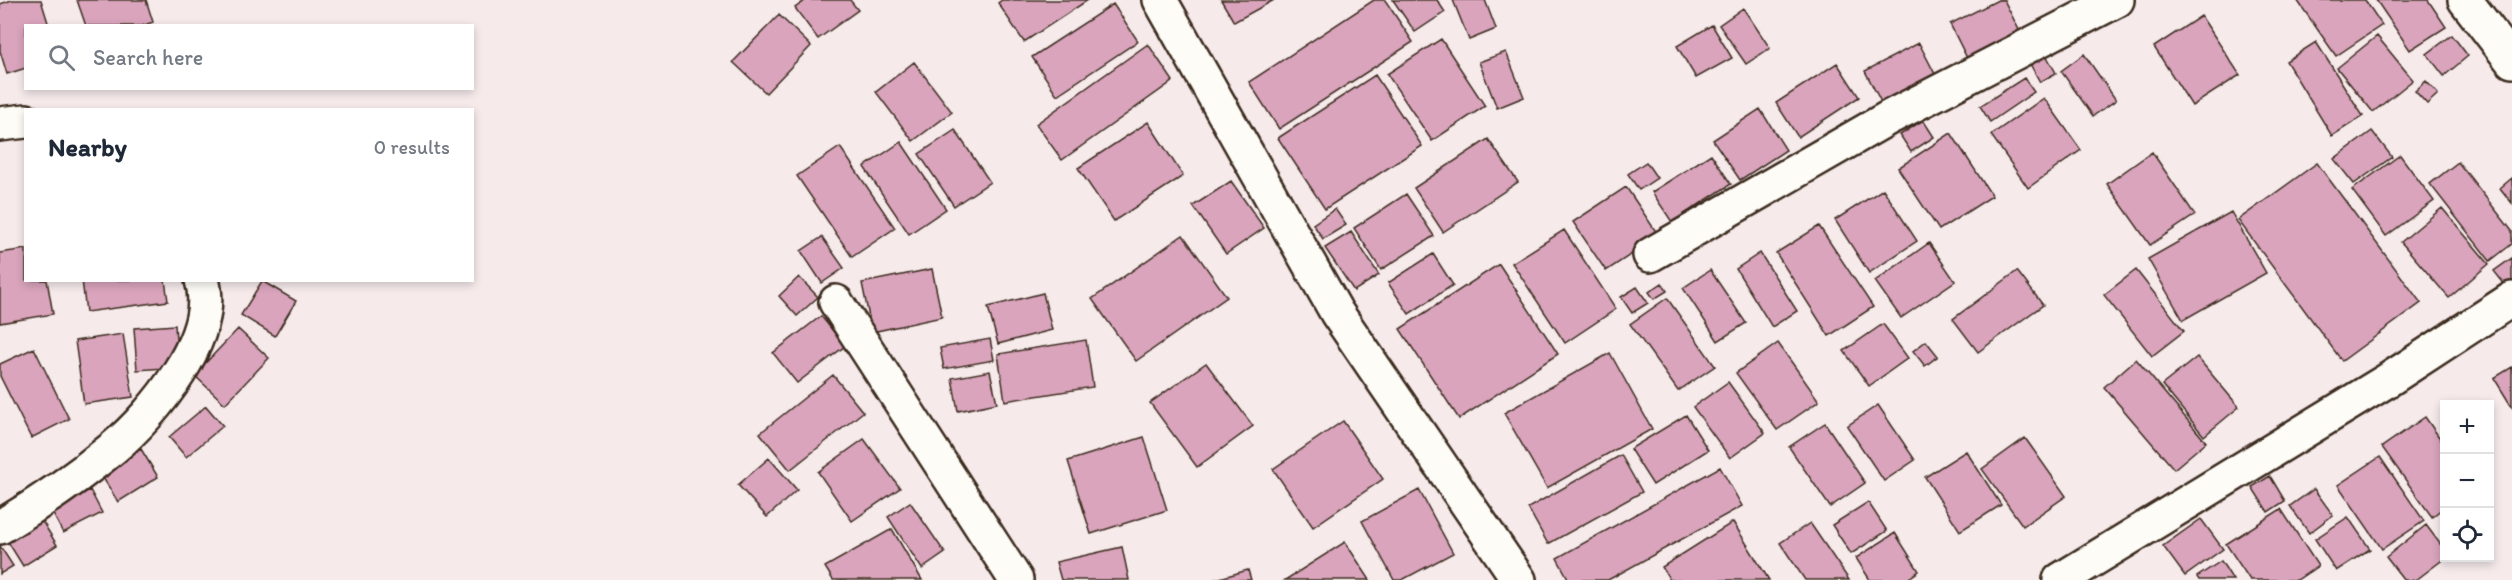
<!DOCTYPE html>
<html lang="en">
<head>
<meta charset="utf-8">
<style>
  body { margin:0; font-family:Itim,sans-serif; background:#f2f2f3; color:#1f2937 }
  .controls { position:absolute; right:18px; bottom:18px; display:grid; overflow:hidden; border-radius:0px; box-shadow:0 3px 9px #0003 }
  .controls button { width:54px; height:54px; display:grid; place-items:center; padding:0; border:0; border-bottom:2px solid #e0e1e3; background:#fff; color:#1f2937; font:30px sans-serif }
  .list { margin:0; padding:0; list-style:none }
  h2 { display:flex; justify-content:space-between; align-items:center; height:78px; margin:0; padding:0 24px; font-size:26px }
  h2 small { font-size:20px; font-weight:400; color:#747a83 }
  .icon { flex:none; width:33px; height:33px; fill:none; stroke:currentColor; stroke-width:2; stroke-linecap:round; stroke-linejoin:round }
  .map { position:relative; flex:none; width:2512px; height:580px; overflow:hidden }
  .search { position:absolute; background:#fff; box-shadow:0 3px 9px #0003; left:24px; top:24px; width:450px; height:66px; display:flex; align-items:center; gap:15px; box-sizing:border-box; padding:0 21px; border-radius:0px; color:#747a83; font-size:22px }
  .panel { position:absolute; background:#fff; box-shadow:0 3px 9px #0003; left:24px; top:108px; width:450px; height:174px; border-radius:0px }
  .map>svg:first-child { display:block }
  .building { fill:#d9a4bc; stroke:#3b2a1e; stroke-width:1.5 }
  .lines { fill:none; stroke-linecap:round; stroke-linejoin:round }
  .minor-casing { stroke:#3b2a1e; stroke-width:38 }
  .minor { stroke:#fdfcf7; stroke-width:33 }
</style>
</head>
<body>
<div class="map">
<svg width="2512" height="580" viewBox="0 0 2512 580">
  <rect width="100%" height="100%" fill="#f6eaeb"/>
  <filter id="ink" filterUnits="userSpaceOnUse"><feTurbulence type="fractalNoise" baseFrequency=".0167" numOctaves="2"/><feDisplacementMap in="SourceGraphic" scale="12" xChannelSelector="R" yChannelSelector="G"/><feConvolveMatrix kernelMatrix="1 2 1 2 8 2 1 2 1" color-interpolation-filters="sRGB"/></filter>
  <g filter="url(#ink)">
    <path class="building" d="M12 0H41L49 26H26V68L7 74 0 51V4Z
      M77 0H146L153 22 142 26H86Z
      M806 0H850L858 10 818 39 795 8Z
      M1002 0H1088L1024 42 998 3Z
      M1221 0H1274L1234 22Z
      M1374 0H1385L1413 42 1279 129 1249 82Z
      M1393 0H1437L1445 12 1415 32Z
      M1453 0H1485L1496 29 1469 40Z
      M1998 0H2004L2025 42 1972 68 1950 24Z
      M2297 0H2365L2382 25 2336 56Z
      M2376 0H2428L2446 27 2410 50Z
      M1113 4 1138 41 1057 95 1032 57Z
      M1743 8 1770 48 1746 64 1719 25Z
      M779 15 811 46 766 93 733 62Z
      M2201 16 2240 75 2192 106 2154 47Z
      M1712 25 1732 58 1696 78 1677 46Z
      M2452 35 2468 56 2444 76 2427 54Z
      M2377 36 2413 80 2373 112 2337 68Z
      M1441 39 1485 106 1432 141 1387 74Z
      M2316 42 2363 116 2332 136 2286 61Z
      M1919 43 1935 74 1881 102 1865 71Z
      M1148 44 1173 81 1062 160 1036 124Z
      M1506 52 1524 97 1497 108 1479 62Z
      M2045 53 2056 73 2040 82 2029 62Z
      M2084 54 2116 100 2093 116 2061 71Z
      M914 62 952 112 913 141 876 92Z
      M1837 63 1859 97 1798 137 1776 103Z
      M1375 75 1422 146 1325 209 1278 138Z
      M2024 78 2034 92 1990 122 1980 106Z
      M2426 81 2438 94 2427 104 2415 91Z
      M2044 98 2081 150 2028 188 1991 135Z
      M1760 109 1786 150 1740 180 1713 140Z
      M1923 120 1934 137 1911 152 1900 135Z
      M1148 122 1183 176 1114 221 1078 168Z
      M955 130 990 182 954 206 919 154Z
      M2372 131 2392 157 2354 184 2334 159Z
      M1951 133 1992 196 1939 230 1898 168Z
      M1488 139 1518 182 1443 232 1414 188Z
      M901 142 946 209 909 234 864 167Z
      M840 147 895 228 852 257 797 176Z
      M2152 152 2195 215 2150 245 2107 184Z
      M1711 154 1731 184 1672 222 1652 192Z
      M2400 155 2434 201 2386 236 2352 190Z
      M1646 162 1657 178 1639 190 1628 174Z
      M2458 162 2512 231V244L2490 261 2430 184Z
      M2317 163 2421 303 2342 361 2238 220Z
      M2512 178V203L2500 188Z
      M1231 181 1264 228 1226 254 1193 206Z
      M1626 187 1659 236 1606 271 1573 222Z
      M1883 189 1917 241 1869 273 1835 220Z
      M1406 194 1434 236 1381 270 1354 228Z
      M2442 208 2489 264 2449 298 2401 242Z
      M1335 209 1346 225 1323 239 1313 224Z
      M2231 212 2266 273 2183 320 2148 259Z
      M1819 226 1873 307 1829 336 1776 253Z
      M1564 230 1616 309 1565 343 1512 263Z
      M1351 232 1379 275 1354 291 1325 248Z
      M1183 235 1227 297 1136 361 1092 299Z
      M822 237 844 268 822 283 801 251Z
      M1929 243 1955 281 1901 318 1875 281Z
      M26 249V280H47L53 314 0 323V253Z
      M1760 253 1797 311 1772 327 1736 269Z
      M1433 254 1453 285 1409 314 1388 283Z
      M2512 258V282L2506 286 2494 271Z
      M1499 264 1558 354 1459 419 1400 329Z
      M932 269 942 317 872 332 862 283Z
      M1710 270 1746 323 1718 341 1683 288Z
      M2136 270 2184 331 2152 356 2104 295Z
      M2017 271 2043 305 1978 352 1953 319Z
      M799 277 818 297 797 316 779 296Z
      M82 280H165L168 301 86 312Z
      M262 281 296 301 275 336 241 315Z
      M1662 283 1667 291 1654 299 1649 292Z
      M1637 287 1648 303 1632 313 1621 297Z
      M1043 293 1052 330 998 344 988 307Z
      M1667 298 1715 366 1678 391 1630 324Z
      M821 316 845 346 797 383 773 353Z
      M1883 324 1908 358 1869 386 1844 351Z
      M175 325 178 367 137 370 134 328Z
      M238 329 269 358 225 404 194 375Z
      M123 334 133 397 84 404 75 341Z
      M990 339 994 360 944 369 940 348Z
      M1086 340 1093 387 1005 401 998 354Z
      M1926 341 1938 356 1925 366 1913 351Z
      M1778 343 1819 401 1777 430 1736 373Z
      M34 348 69 419 31 438 0 376V364Z
      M1610 353 1652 429 1547 488 1504 413Z
      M2197 357 2239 407 2204 436 2162 385Z
      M2136 359 2206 442 2174 469 2104 387Z
      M1206 363 1253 426 1197 467 1150 403Z
      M2512 367V407L2494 378Z
      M990 371 997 403 958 411 952 378Z
      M833 375 863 412 790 470 760 433Z
      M1728 382 1765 433 1730 458 1693 407Z
      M1878 405 1915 460 1884 481 1847 426Z
      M206 406 223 426 186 457 169 437Z
      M1686 415 1708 450 1653 485 1630 449Z
      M2425 417 2444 444V507L2432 517 2382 447Z
      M1343 421 1383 479 1313 527 1273 469Z
      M1825 423 1865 483 1830 507 1789 447Z
      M1144 437 1167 510 1091 534 1068 461Z
      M2025 438 2066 496 2023 526 1982 469Z
      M864 439 900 488 852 521 818 472Z
      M141 449 158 477 118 502 100 473Z
      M1966 451 2001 505 1960 531 1925 477Z
      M1621 455 1642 492 1548 544 1528 508Z
      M2380 457 2424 521 2382 549 2338 485Z
      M769 458 797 490 767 517 738 485Z
      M1720 467 1742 506 1608 580H1569L1557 558Z
      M2270 476 2285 501 2268 512 2252 487Z
      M2314 489 2333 515 2309 533 2290 506Z
      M90 490 102 513 63 533 51 510Z
      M1419 490 1453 553 1402 580H1394L1362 521Z
      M910 502 945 553 922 569 888 517Z
      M1868 502 1887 531 1851 554 1832 525Z
      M2281 509 2318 566 2297 580H2250L2226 544Z
      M39 516 57 545 23 566 5 537Z
      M2348 517 2370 549 2336 571 2315 539Z
      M2201 519 2223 549 2185 576 2163 546Z
      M1733 522 1769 580H1670L1662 567Z
      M1810 523 1849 580H1805L1780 543Z
      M2426 525 2444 549 2445 558 2416 580H2404L2386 557Z
      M892 529 922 580H833L825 567Z
      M1895 533 1919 571 1906 580H1870L1856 558Z
      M1345 542 1370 580H1285Z
      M0 546 13 566 0 574Z
      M1122 547 1129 580H1061L1056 562Z
      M2221 561 2233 580H2199L2197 577Z
      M1248 570 1251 580H1213Z"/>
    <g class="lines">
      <g class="minor-casing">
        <path id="minor" d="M1160 0 1337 313 1519 580
          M2465 0 2512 61
          M0 124 26 121
          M1650 255 1890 117 2117 0
          M836 302 1016 580
          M0 527C39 504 79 476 113 448 153 415 219 336 202 280
          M2060 580 2388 380 2512 299"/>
      </g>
      <use href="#minor" class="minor"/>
    </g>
  </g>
</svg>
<div class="controls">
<button>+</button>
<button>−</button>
<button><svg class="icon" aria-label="locate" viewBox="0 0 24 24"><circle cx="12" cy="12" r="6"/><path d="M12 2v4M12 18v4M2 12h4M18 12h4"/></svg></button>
</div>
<div class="search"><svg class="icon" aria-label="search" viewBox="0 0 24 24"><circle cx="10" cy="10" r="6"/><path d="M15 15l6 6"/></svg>Search here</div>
<section class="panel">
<h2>Nearby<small>0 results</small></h2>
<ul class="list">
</ul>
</section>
</div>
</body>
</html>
